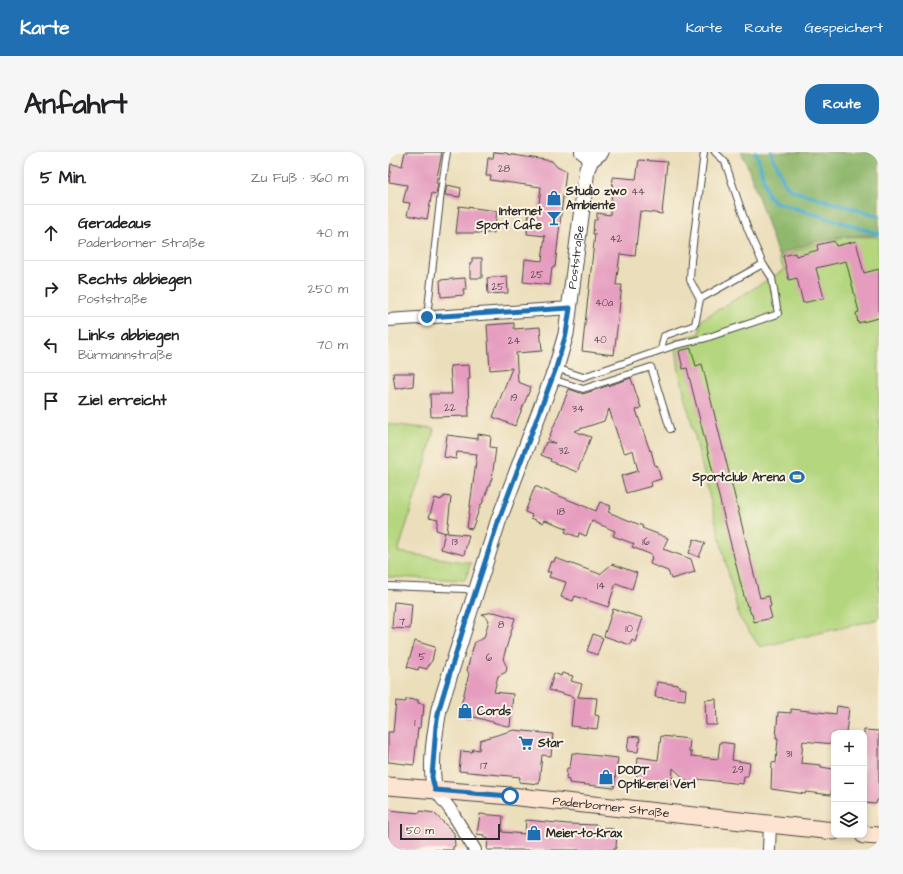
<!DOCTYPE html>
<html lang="de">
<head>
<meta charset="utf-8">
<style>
  body { margin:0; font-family:"Architects Daughter",sans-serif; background:#f6f6f6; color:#202124 }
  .controls { position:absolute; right:12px; bottom:12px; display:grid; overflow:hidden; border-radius:8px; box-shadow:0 2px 6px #0003 }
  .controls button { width:36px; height:36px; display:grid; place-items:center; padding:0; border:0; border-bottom:1px solid #e0e0e0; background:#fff; color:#202124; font:20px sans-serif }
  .scale { position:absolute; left:12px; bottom:10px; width:100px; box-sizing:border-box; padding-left:4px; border:2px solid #2b2b2b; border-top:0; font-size:11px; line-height:14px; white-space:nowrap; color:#2b2b2b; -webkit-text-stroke:3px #fcf5e5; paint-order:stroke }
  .stop { position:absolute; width:12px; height:12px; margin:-9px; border:3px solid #1f6fb2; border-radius:50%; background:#fff }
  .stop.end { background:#1f6fb2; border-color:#fff; box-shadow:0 1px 4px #0008 }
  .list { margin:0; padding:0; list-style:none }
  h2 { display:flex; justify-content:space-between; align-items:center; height:52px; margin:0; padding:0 16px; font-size:17px }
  h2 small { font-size:13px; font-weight:400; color:#757577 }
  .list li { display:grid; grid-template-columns:26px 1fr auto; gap:12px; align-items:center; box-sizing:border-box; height:56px; padding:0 16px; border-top:1px solid #e0e0e0 }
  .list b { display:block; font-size:15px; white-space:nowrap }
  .list p { margin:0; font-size:13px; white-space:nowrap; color:#757577 }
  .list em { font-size:13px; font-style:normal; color:#757577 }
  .icon { flex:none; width:22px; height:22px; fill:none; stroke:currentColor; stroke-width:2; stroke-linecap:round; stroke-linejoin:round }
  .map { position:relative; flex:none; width:491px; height:698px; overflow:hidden; border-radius:16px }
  header { display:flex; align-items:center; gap:24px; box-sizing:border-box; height:56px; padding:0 20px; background:#1f6fb2; color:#fff }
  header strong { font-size:19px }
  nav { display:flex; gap:22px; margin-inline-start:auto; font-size:14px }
  .intro { display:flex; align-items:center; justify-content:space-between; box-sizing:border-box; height:96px; padding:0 24px }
  h1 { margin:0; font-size:28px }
  .button { padding:10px 18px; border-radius:16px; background:#1f6fb2; color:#fff; font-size:14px; font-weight:700 }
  main { display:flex; gap:24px; padding:0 24px }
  aside { flex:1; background:#fff; border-radius:16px; box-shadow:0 2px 6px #0003 }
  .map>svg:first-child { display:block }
  .green { fill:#b4d67e; stroke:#708054 }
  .forest { fill:#8fb76d; stroke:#5d714c }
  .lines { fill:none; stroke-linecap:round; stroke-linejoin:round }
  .stream { stroke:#49abc9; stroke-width:4 }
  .building { fill:#e59cbf }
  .service-casing { stroke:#484641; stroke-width:8 }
  .minor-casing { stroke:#484641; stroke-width:14 }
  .tertiary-casing { stroke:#484641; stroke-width:17 }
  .secondary-casing { stroke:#484641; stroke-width:19 }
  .service { stroke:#fff; stroke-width:6 }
  .minor { stroke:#fff; stroke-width:12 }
  .tertiary { stroke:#fff; stroke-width:15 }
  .secondary { stroke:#fde4d1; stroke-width:17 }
  .route { stroke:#1f6fb2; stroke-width:5 }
  .labels { text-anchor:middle; stroke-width:4; stroke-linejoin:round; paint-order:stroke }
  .number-label { font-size:10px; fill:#5a4750 }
  .poi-label { font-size:12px; font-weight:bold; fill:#2b2b2b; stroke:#fcf5e5; text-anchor:start }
  .street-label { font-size:12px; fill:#2b2b2b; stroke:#fcf5e5 }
</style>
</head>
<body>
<header>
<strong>Karte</strong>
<nav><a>Karte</a><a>Route</a><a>Gespeichert</a></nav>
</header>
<div class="intro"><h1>Anfahrt</h1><a class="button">Route</a></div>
<main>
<aside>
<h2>5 Min.<small>Zu Fuß · 360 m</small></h2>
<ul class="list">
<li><svg class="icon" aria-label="ahead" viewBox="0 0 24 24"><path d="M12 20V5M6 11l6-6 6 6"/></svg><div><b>Geradeaus</b><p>Paderborner Straße</p></div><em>40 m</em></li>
<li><svg class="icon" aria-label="right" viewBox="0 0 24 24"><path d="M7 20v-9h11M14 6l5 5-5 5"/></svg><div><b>Rechts abbiegen</b><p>Poststraße</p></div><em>250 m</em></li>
<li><svg class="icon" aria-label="left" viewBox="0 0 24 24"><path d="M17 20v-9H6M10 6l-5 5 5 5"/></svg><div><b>Links abbiegen</b><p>Bürmannstraße</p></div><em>70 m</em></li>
<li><svg class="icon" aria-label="arrive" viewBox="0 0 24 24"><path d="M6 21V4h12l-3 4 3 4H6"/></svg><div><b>Ziel erreicht</b></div></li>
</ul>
</aside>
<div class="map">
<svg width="491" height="698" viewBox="0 0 491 698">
  <rect width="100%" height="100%" fill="#fcf5e5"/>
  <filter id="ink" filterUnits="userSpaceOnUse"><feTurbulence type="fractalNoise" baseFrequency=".025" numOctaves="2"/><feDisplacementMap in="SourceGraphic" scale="8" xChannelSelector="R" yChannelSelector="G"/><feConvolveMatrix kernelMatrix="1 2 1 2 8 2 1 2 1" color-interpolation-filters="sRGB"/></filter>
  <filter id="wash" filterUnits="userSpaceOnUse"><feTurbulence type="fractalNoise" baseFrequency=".012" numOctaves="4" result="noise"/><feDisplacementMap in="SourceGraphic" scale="16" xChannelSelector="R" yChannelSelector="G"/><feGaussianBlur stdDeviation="0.9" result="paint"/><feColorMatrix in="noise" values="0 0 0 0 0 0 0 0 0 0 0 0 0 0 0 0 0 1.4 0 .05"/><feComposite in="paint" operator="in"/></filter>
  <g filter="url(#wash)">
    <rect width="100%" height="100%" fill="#ebdebb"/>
    <path class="green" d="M457 85H491V467L372 495 351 465 291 219 287 188 311 182 313 168 396 118 391 105 427 92Z
      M0 272 46 277 38 310 10 400 83 411 77 428 0 425Z"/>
    <path class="forest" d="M353 0H491V83L455 84 426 90 390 103 360 15Z"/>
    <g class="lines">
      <path class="stream" d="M367 0 370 5 380 44 387 50 491 82
        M383 0 397 32 405 39 491 64"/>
    </g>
    <g id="blocks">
      <path class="building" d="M17 0H54L48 31 50 32 48 42 44 41 39 67 19 63 22 51 15 50 19 33 1 30 3 12 14 14Z
        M106 0 119 1V2L164 9 169 15 178 19 167 115H164L162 133 135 130 137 107 154 109 157 84 139 82 141 59 150 60 153 35 102 28 103 24H98L100 6H105Z
        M251 8 279 10 274 62 252 59 247 104 232 102 228 133H234L226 203 194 199 207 82H205L206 68H209V61L222 63 225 25 248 27Z
        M59 33 73 36 72 45 57 43Z
        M71 54 109 59 106 81H68Z
        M446 89 448 94 468 89 476 121 491 117V166L470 171 468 161 471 160 458 109 428 116 436 146 415 151 409 126 401 128 395 104 407 101 408 104 430 98 429 93Z
        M84 106H94V126H82V111H84Z
        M119 124 120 141 100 142 99 126Z
        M77 126 78 137H75L76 143 53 145 52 128Z
        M126 171V177L152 175 154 199 128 201 130 230 143 235 127 274 105 265 124 216 102 218 99 173Z
        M303 196 308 214 314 212 372 446 381 444 383 454 381 455 384 466 366 470 364 462H363L360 454H359L354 437 299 216 295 217 291 199Z
        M81 213 82 227H80L81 264 43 265 42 242H64L62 214Z
        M5 221H26L25 234 7 237Z
        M243 226 253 256 248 258 262 299 263 298 267 314 269 313 273 327 263 330 264 334 238 341 233 324 250 319 245 298 237 301 234 297 221 257 216 269 186 279 203 285 189 320 162 309 163 307 153 303 158 290 167 291 160 288 181 237 195 242Z
        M90 282 103 284 102 295 108 296 104 326 94 352H93L84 377 79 376 89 302 69 300 68 307 56 305 59 283 90 287Z
        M147 334 208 359 212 350 223 354 220 360 255 374 254 376 280 386 275 397 303 407 307 420 283 427 280 419 262 412 264 406 263 405 264 403 244 395 246 392 225 384 227 379 204 369 198 384 191 381 190 385 177 380 179 376 157 368 155 371 143 366 144 363 137 360Z
        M56 344 63 345 59 381 81 383 76 403 53 397 57 380 58 381 48 378 50 367 41 365 47 346 53 348 54 346H56Z
        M306 387 317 391 311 405 301 401Z
        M167 406 212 422 224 412 249 421 244 437 228 431 220 455 187 444 185 449 173 445 178 430 161 425 163 420H159L163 409 166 410Z
        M6 450 24 452 22 477 4 476Z
        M225 457 255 466 247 490 244 488 242 493 216 484Z
        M106 460 127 466 115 507 119 515 118 520 110 524 106 540 125 542 122 575 83 564V567L74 565 71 561 81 522 79 518 84 499 87 490 96 486 101 468 94 462Z
        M205 482 215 486 209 503 199 499Z
        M27 489 47 495 44 509 41 512 39 517 31 515 30 518 19 515Z
        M166 521 173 524 174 521 185 524 183 529 194 532 190 545 209 546 207 563 211 564 209 577 183 574 186 545 161 538Z
        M269 530 291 533V536L298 537 297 548 267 545Z
        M18 547 30 548V551L36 552 35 564H33L32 576H30L26 613 0 610V580H5L8 549 18 550Z
        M328 547 329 573H318L317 548Z
        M449 554 461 556 458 581H446L445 592 415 589 413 611 433 613V615L445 617 443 643 418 640 417 642 383 637 384 610 388 611 390 586H388L390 560 403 561V557L448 562Z
        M126 578 165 582 163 604 154 603 151 632 131 630 132 625 71 619 73 599 84 600 85 597 91 598 92 588Z
        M476 578 491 579V648H489L488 652 476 651Z
        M241 584 252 585 250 600 239 599Z
        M273 584 302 587 301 600H304L303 604 330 607 332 590 346 592 344 608 362 611 360 624H356L355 632 309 627 308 632 301 631 285 616 284 632 269 630 268 636 248 631 250 605 270 608Z
        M184 601 230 606 226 636 181 631V628L178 627 179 616H182Z
        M0 658 32 661V659L46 661 66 681 67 694 65 695V698H0Z
        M92 662 115 664 114 680 137 682 138 668 180 672 209 673 210 675 225 677 229 681 228 696 225 698H99L100 686H96V683L89 682Z"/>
    </g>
  </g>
  <g filter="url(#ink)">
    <use href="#blocks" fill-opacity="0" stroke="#484641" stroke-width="1"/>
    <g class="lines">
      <g class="service-casing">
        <path id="service" d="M312 147 375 112
          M39 165 53 40 59 0
          M273 198 276 184 307 173 312 147 302 128 303 109 316 0
          M168 216 195 225 288 193 318 186 390 162 384 126 375 112 360 78 337 10 327 0
          M164 227 195 237 263 215 282 277
          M0 434 77 437 87 440"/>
      </g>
      <g class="minor-casing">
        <path id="minor" d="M193 0 203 8
          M0 168 182 156
          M47 638 62 657 87 698
          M381 698 382 672"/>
      </g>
      <g class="tertiary-casing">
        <g id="tertiary">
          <path id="s1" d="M47 638C41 613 47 582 51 557L110 370 168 216 178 182 199 17 203 8 213 0"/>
        </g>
      </g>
      <g class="secondary-casing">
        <g id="secondary">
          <path id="s2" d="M0 634 122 644 446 679"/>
          <path d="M476 683 491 684"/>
        </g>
      </g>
      <use href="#service" class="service"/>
      <use href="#minor" class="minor"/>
      <use href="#tertiary" class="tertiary"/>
      <use href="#secondary" class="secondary"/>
    </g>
  </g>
  <g class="lines" filter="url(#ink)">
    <path class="route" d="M39 165 182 156 178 182 168 216 110 370 74 481 51 557 48 574 44 625 47 638 122 644"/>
  </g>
  <defs>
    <g id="shop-bare" transform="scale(1.2)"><path d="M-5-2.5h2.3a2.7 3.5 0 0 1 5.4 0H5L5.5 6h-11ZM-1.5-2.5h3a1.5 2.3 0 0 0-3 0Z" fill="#1f6fb2" stroke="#fcf5e5" stroke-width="2.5" paint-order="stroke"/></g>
    <g id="bar-bare" transform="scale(1.2)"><path d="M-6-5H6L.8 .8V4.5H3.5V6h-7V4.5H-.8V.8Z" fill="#1f6fb2" stroke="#fcf5e5" stroke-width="2.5" paint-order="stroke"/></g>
    <g id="stadium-bare" transform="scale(1.2)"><path d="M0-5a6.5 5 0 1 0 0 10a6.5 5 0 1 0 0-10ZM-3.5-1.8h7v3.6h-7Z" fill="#1f6fb2" stroke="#fcf5e5" stroke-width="2.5" paint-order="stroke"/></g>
    <g id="supermarket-bare" transform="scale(1.2)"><path d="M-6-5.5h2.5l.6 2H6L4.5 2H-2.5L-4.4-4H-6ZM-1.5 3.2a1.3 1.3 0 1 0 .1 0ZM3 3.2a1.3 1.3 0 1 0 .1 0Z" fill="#1f6fb2" stroke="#fcf5e5" stroke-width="2.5" paint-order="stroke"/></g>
  </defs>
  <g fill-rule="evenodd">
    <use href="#shop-bare" x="166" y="46"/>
    <use href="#bar-bare" x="166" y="66"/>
    <use href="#stadium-bare" x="409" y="325"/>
    <use href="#shop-bare" x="77" y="559"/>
    <use href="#supermarket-bare" x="138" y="591"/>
    <use href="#shop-bare" x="218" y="625"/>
    <use href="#shop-bare" x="146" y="681"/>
  </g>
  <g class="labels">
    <g class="number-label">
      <text x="116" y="20">28</text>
      <text x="250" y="43">44</text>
      <text x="228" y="90">42</text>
      <text x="149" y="126">25</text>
      <text x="110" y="138">25</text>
      <text x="216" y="154">40a</text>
      <text x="212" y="191">40</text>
      <text x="126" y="192">24</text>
      <text x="126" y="249">19</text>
      <text x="62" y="259">22</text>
      <text x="190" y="260">34</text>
      <text x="176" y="302">32</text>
      <text x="173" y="363">18</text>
      <text x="67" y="393">13</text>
      <text x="258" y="393">16</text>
      <text x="213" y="437">14</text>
      <text x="14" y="473">7</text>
      <text x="113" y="476">8</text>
      <text x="241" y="480">10</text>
      <text x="34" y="508">5</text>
      <text x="101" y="509">6</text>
      <text x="27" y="574">1</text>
      <text x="401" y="605">31</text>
      <text x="96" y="617">17</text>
      <text x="350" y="621">29</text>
    </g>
    <g class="poi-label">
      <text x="178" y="43">Studio zwo<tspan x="178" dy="14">Ambiente</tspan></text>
      <text x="154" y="63" text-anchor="end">Internet<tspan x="154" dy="14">Sport Cafe</tspan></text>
      <text x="397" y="329" text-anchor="end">Sportclub Arena</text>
      <text x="89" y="563">Cords</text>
      <text x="150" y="595">Star</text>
      <text x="230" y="622">DODT<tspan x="230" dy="14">Optikerei Verl</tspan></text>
      <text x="158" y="685">Meier-to-Krax</text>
    </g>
    <g class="street-label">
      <text dy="4" stroke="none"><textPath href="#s1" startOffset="555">Poststraße</textPath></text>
      <text dy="4" stroke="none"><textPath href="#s2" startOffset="224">Paderborner Straße</textPath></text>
    </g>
  </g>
</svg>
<div class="controls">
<button>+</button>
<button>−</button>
<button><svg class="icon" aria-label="layers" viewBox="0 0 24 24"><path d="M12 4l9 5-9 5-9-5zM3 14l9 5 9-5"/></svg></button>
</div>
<div class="scale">50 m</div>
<div class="stop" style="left:122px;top:644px"></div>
<div class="stop end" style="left:39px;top:165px"></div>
</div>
</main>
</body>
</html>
